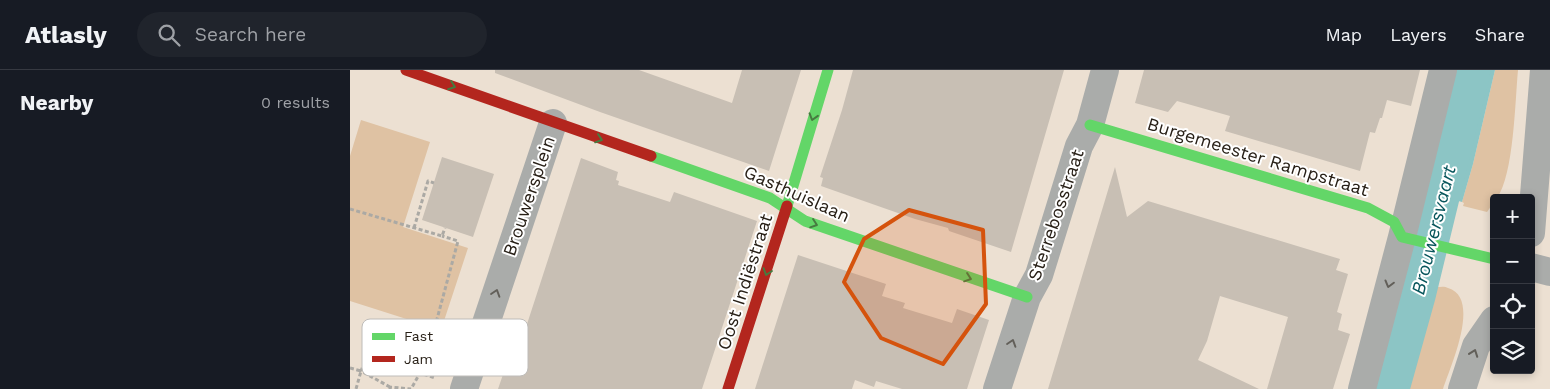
<!DOCTYPE html>
<html lang="en">
<head>
<meta charset="utf-8">
<style>
  body { margin:0; font-family:"Work Sans",sans-serif; background:#20242c; color:#f1f3f6 }
  .controls { position:absolute; right:15px; bottom:15px; display:grid; overflow:hidden; border-radius:5px; box-shadow:0 2px 8px #0003 }
  .controls button { width:45px; height:45px; display:grid; place-items:center; padding:0; border:0; border-bottom:1px solid #363941; background:#171b24; color:#f1f3f6; font:25px sans-serif }
  .list { margin:0; padding:0; list-style:none }
  h2 { display:flex; justify-content:space-between; align-items:center; height:65px; margin:0; padding:0 20px; font-size:21px }
  h2 small { font-size:16px; font-weight:400; color:#9ea1a6 }
  .icon { flex:none; width:28px; height:28px; fill:none; stroke:currentColor; stroke-width:2; stroke-linecap:round; stroke-linejoin:round }
  .map { position:relative; flex:none; width:1200px; height:319px; overflow:hidden }
  header { display:flex; align-items:center; gap:30px; box-sizing:border-box; height:70px; padding:0 25px; background:#171b24; border-bottom:1px solid #363941 }
  header strong { font-size:24px }
  nav { display:flex; gap:28px; margin-inline-start:auto; font-size:18px }
  .search { width:350px; height:45px; background:#20242c; display:flex; align-items:center; gap:12px; box-sizing:border-box; padding:0 18px; border-radius:28px; color:#9ea1a6; font-size:19px }
  main { display:flex }
  aside { flex:1; background:#171b24 }
  .map>svg:first-child { display:block }
  .green { fill:#dfc2a3 }
  .water { fill:#8cc5c5 }
  .lines { fill:none; stroke-linecap:round; stroke-linejoin:round }
  .canal { stroke:#8cc5c5; stroke-width:35 }
  .building { fill:#c8bfb4 }
  .path { stroke:#aba9a4; stroke-width:3; stroke-dasharray:4 2.5; stroke-linecap:butt }
  .street { stroke:#aaacaa; stroke-width:28 }
  .fast { stroke:#63d668; stroke-width:11 }
  .jam { stroke:#b3261e; stroke-width:11 }
  .oneway { stroke:#467b40 }
  .oneway2 { stroke:#625f59 }
  .marked { fill:#d5530d; fill-opacity:0.2; stroke:#d5530d; stroke-width:4; stroke-linejoin:round }
  .labels { text-anchor:middle; stroke-width:4; stroke-linejoin:round; paint-order:stroke }
  .street-label { font-size:18px; fill:#282017; stroke:#fff }
  .water-label { font-size:19px; font-style:italic; fill:#08565c; stroke:#fff }
  .key { fill:#fff; stroke:#bebcb9; stroke-width:1 }
  .key-label { font-size:14px; fill:#282017 }
</style>
</head>
<body>
<header>
<strong>Atlasly</strong>
<div class="search"><svg class="icon" aria-label="search" viewBox="0 0 24 24"><circle cx="10" cy="10" r="6"/><path d="M15 15l6 6"/></svg>Search here</div>
<nav><a>Map</a><a>Layers</a><a>Share</a></nav>
</header>
<main>
<aside>
<h2>Nearby<small>0 results</small></h2>
<ul class="list">
</ul>
</aside>
<div class="map">
<svg width="1200" height="319" viewBox="0 0 1200 319">
  <rect width="100%" height="100%" fill="#ece0d2"/>
  <path class="green" d="M1145 0H1168C1165 31 1164 104 1147 128H1144V132L1137 142 1113 136 1114 133 1112 132 1123 94Z
    M11 50 80 72 53 157 118 178 91 260 0 231V86Z
    M1087 217C1090 217 1095 216 1098 218 1132 228 1100 297 1093 319H1059Z"/>
  <path class="water" d="M1107 0H1145L1123 94 1112 132 1081 123Z
    M1058 210 1087 217 1059 319H1026Z"/>
  <g class="lines">
    <path class="canal" d="M1042 319 1068 226 1123 0"/>
  </g>
  <path class="building" d="M145 0H289L382 33 392 0H451L419 101 250 42 145 3Z
    M503 0H714L661 182 599 161 598 158 565 149 471 116 473 108 470 107 492 40Z
    M794 0H1070L1061 36 1037 30 1032 48H1030L1025 63 1020 62 1010 101 875 61 880 46 827 31 818 42 785 33Z
    M92 87 144 104 123 167 72 150Z
    M231 88 268 102 266 110 269 111 268 115 320 132 324 122 407 151 352 319H148L158 290 166 288Z
    M765 97 777 147 798 131 990 189 986 200 998 204 987 242 992 244 988 260 1000 264 983 319H917L938 247 870 226 857 271 848 290 909 319H698Z
    M448 185 536 214 532 226 555 233 553 238 602 253 607 239 639 250 617 319H552L526 311 524 317 505 310 502 319H405Z"/>
  <g class="lines">
    <path class="path" d="M0 139 92 166 95 158
      M64 158 78 111 84 113
      M70 276 78 274 83 264 108 171 92 166
      M0 298 11 301 6 319
      M40 317 11 301 23 272 43 266 70 276 73 295 70 303
      M40 319V317L61 319 70 303 85 308"/>
    <path class="street" d="M1181 163 1194 0
      M1181 197 1200 202
      M114 319 203 53
      M647 319 677 227 689 205 729 76 740 55 755 0
      M1012 319 1052 167 1093 0
      M1112 319 1126 276 1144 250"/>
    <path class="fast" d="M740 55 1018 138 1044 152 1052 167 1144 189
      M301 86 420 128 455 151 677 227
      M437 136 478 0"/>
    <path class="jam" d="M56 0 301 86
      M378 319 437 136"/>
  </g>
  <defs><path id="oneway-chevron" d="M-2-3.5L2.5 0L-2 3.5" fill="none" stroke-width="1.6" stroke-linecap="round" stroke-linejoin="round" transform="scale(1.25)"/></defs>
  <g class="oneway">
    <use href="#oneway-chevron" transform="translate(102 16) rotate(20)"/>
    <use href="#oneway-chevron" transform="translate(463 47) rotate(107)"/>
    <use href="#oneway-chevron" transform="translate(249 69) rotate(19)"/>
    <use href="#oneway-chevron" transform="translate(464 154) rotate(19)"/>
    <use href="#oneway-chevron" transform="translate(417 202) rotate(108)"/>
    <use href="#oneway-chevron" transform="translate(618 208) rotate(19)"/>
  </g>
  <g class="oneway2">
    <use href="#oneway-chevron" transform="translate(1039 214) rotate(105)"/>
    <use href="#oneway-chevron" transform="translate(146 223) rotate(-72)"/>
    <use href="#oneway-chevron" transform="translate(662 273) rotate(-72)"/>
    <use href="#oneway-chevron" transform="translate(1124 283) rotate(-70)"/>
  </g>
  <path class="marked" d="M559 140 633 160 636 234 593 294 531 268 494 212 514 169Z"/>
  <g class="labels">
    <g class="street-label">
      <text transform="translate(908 87) rotate(17)" y="6">Burgemeester Rampstraat</text>
      <text transform="translate(447 124) rotate(24)" y="6">Gasthuislaan</text>
      <text transform="translate(179 126) rotate(-71)" y="6">Brouwersplein</text>
      <text transform="translate(706 145) rotate(-71)" y="6">Sterrebosstraat</text>
      <text transform="translate(395 212) rotate(-72)" y="6">Oost Indiëstraat</text>
    </g>
    <g class="water-label">
      <text transform="translate(1083 160) rotate(-76)" y="7">Brouwersvaart</text>
    </g>
  </g>
  <rect x="12" y="249" width="166" height="57" rx="8" class="key"/>
  <rect x="22" y="263" width="23" height="7" fill="#63d668"/>
  <rect x="22" y="286" width="23" height="6" fill="#b3261e"/>
  <g class="key-label">
    <text x="54" y="271">Fast</text>
    <text x="54" y="294">Jam</text>
  </g>
</svg>
<div class="controls">
<button>+</button>
<button>−</button>
<button><svg class="icon" aria-label="locate" viewBox="0 0 24 24"><circle cx="12" cy="12" r="6"/><path d="M12 2v4M12 18v4M2 12h4M18 12h4"/></svg></button>
<button><svg class="icon" aria-label="layers" viewBox="0 0 24 24"><path d="M12 4l9 5-9 5-9-5zM3 14l9 5 9-5"/></svg></button>
</div>
</div>
</main>
</body>
</html>
